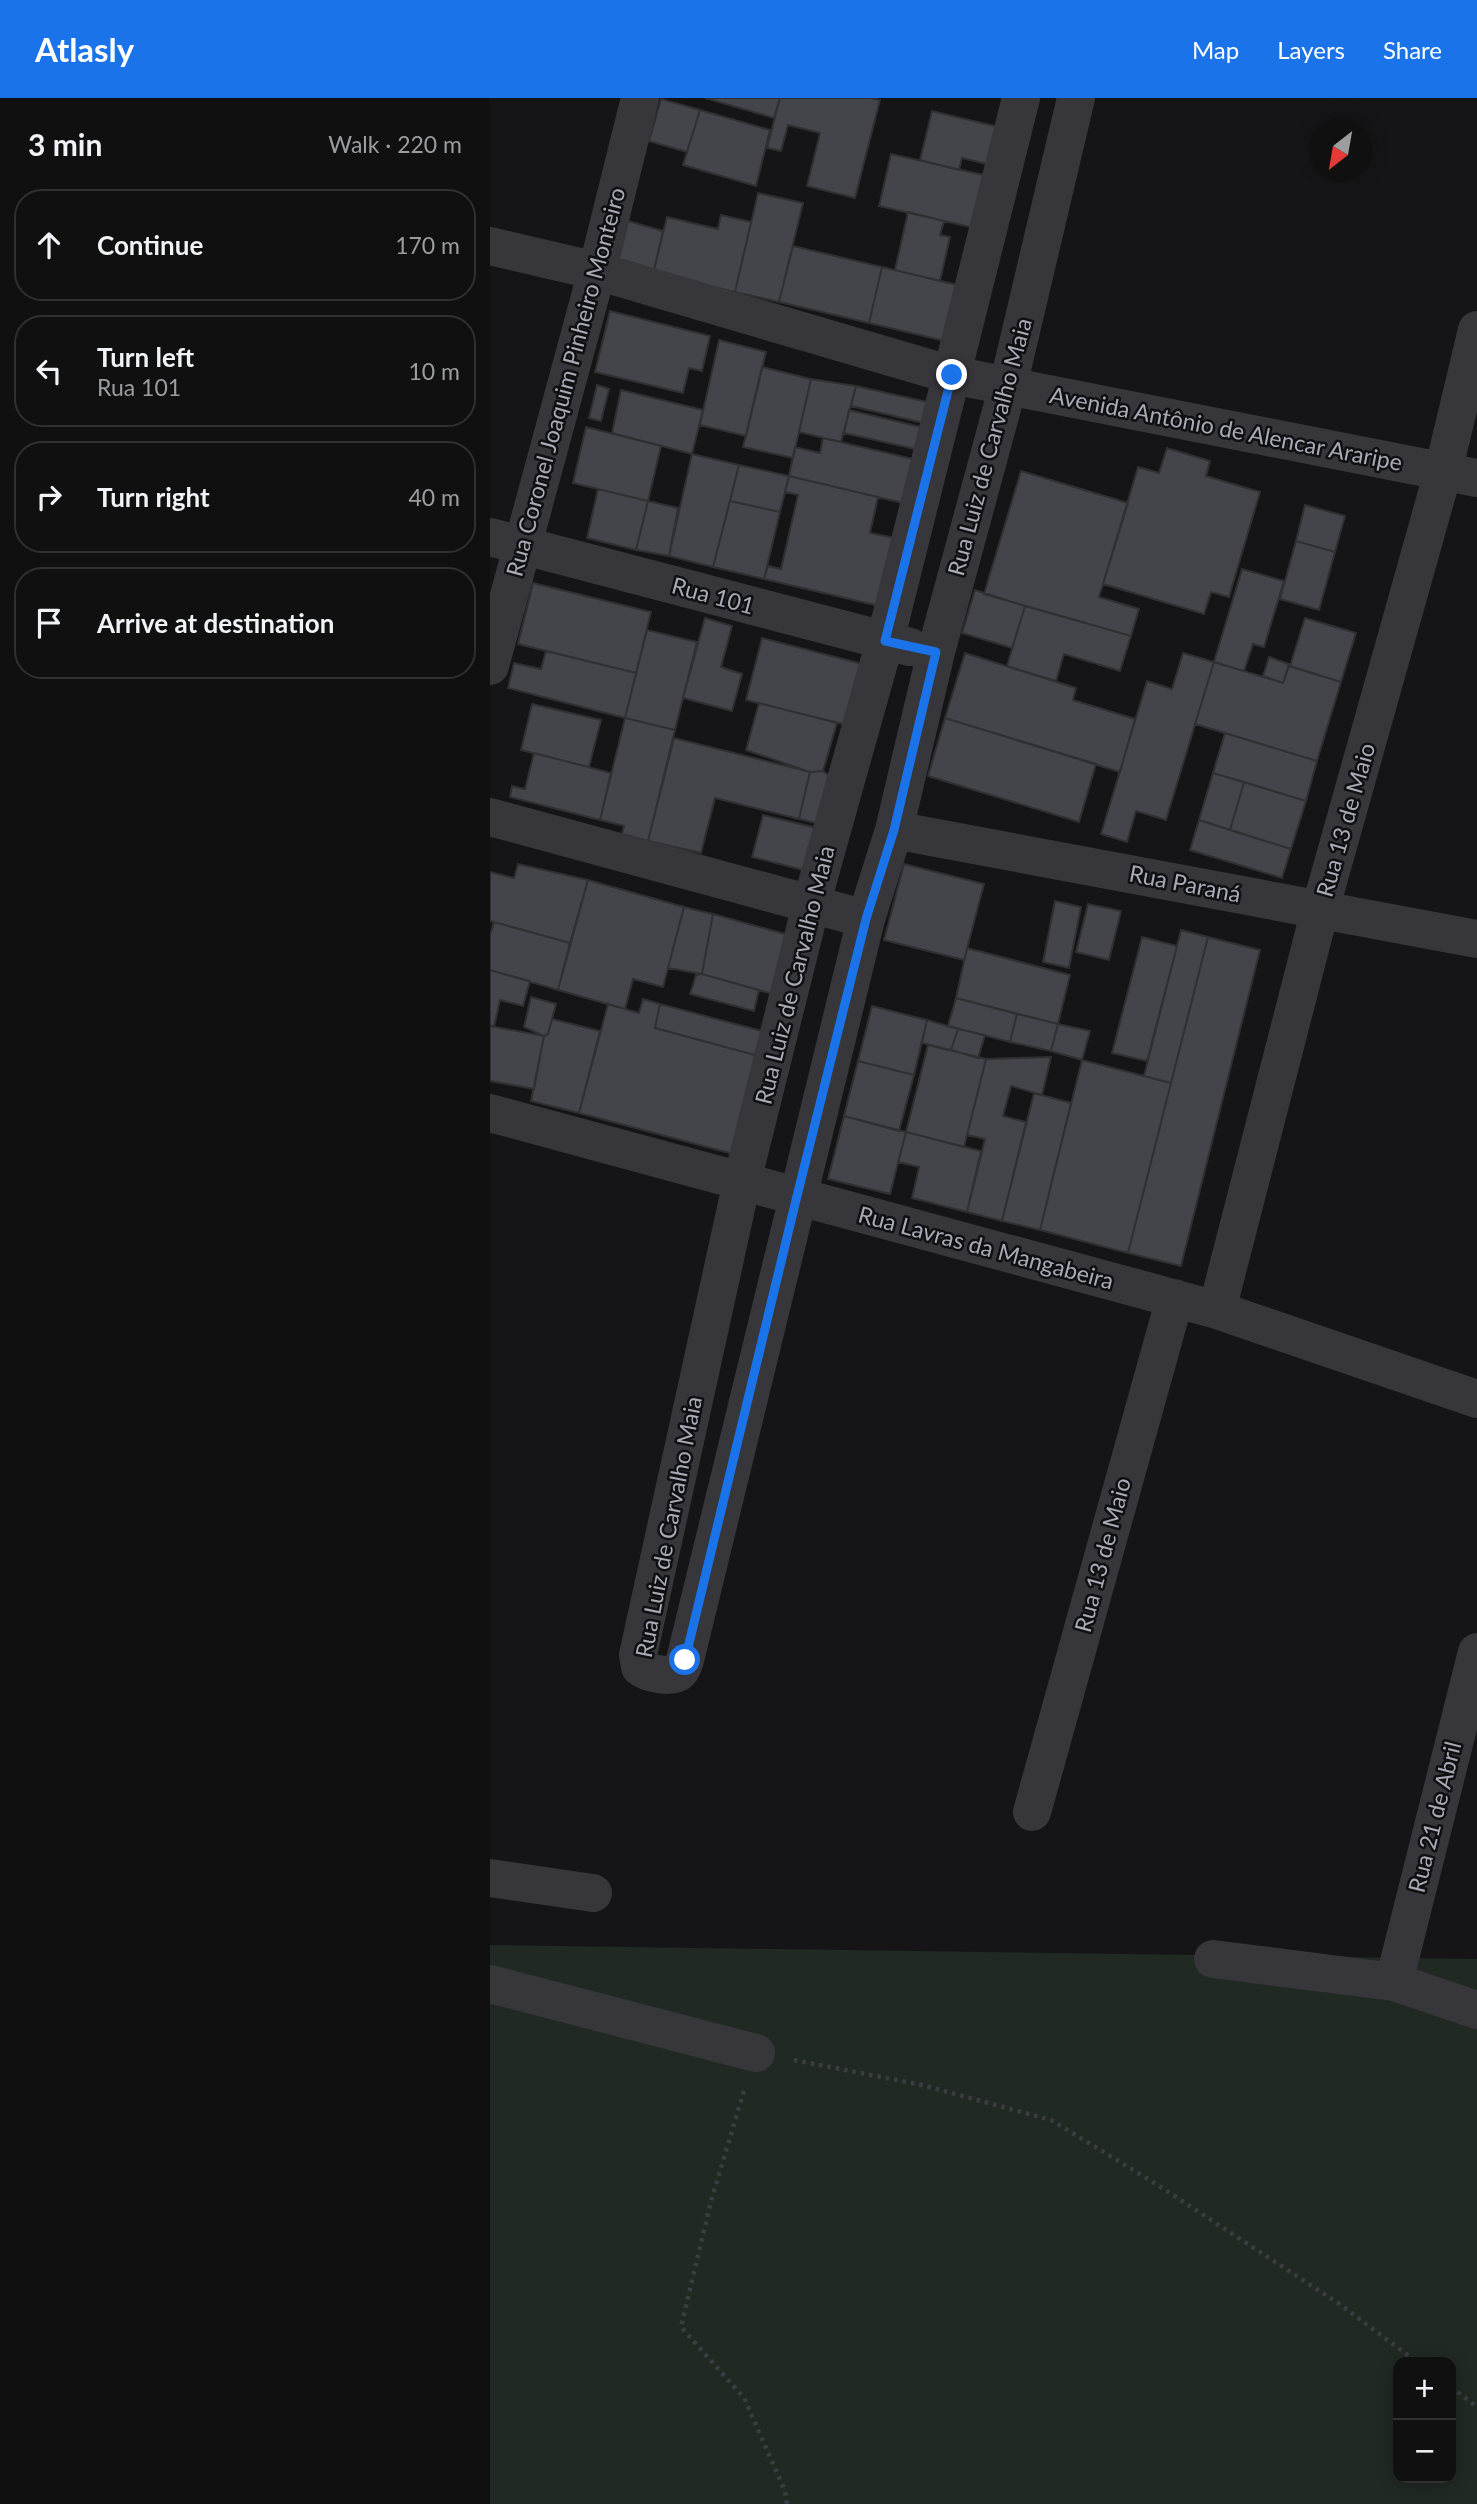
<!DOCTYPE html>
<html lang="en">
<head>
<meta charset="utf-8">
<style>
  body { margin:0; font-family:Lato,sans-serif; background:#1e1e1f; color:#f1f3f6 }
  .controls { position:absolute; right:21px; bottom:21px; display:grid; overflow:hidden; border-radius:14px; box-shadow:0 4px 18px #0003 }
  .controls button { width:63px; height:63px; display:grid; place-items:center; padding:0; border:0; border-bottom:2px solid #303031; background:#101011; color:#f1f3f6; font:35px sans-serif }
  .compass { position:absolute; left:819px; top:21px; width:63px; height:63px; border-radius:50%; background:#101011; box-shadow:0 4px 18px #0003; rotate:211deg }
  .stop { position:absolute; width:21px; height:21px; margin:-16px; border:5px solid #1a73e8; border-radius:50%; background:#fff }
  .stop.end { background:#1a73e8; border-color:#fff; box-shadow:0 2px 7px #0008 }
  .list { margin:0; padding:0; list-style:none }
  h2 { display:flex; justify-content:space-between; align-items:center; height:91px; margin:0; padding:0 28px; font-size:30px }
  h2 small { font-size:23px; font-weight:400; color:#9c9d9f }
  .list li { display:grid; grid-template-columns:46px 1fr auto; gap:21px; align-items:center; box-sizing:border-box; height:112px; margin:0 14px 14px; padding:0 14px; border:2px solid #303031; border-radius:28px }
  .list b { display:block; font-size:26px; white-space:nowrap }
  .list p { margin:0; font-size:23px; white-space:nowrap; color:#9c9d9f }
  .list em { font-size:23px; font-style:normal; color:#9c9d9f }
  .icon { flex:none; width:38px; height:38px; fill:none; stroke:currentColor; stroke-width:2; stroke-linecap:round; stroke-linejoin:round }
  .map { position:relative; flex:none; width:987px; height:2406px; overflow:hidden }
  header { display:flex; align-items:center; gap:42px; box-sizing:border-box; height:98px; padding:0 35px; background:#1a73e8; color:#fff }
  header strong { font-size:33px }
  nav { display:flex; gap:38px; margin-inline-start:auto; font-size:24px }
  main { display:flex }
  aside { flex:1; background:#101011 }
  .map>svg:first-child { display:block }
  .green { fill:#212923; fill-rule:evenodd }
  .building { fill:#44454a; stroke:#302f32; stroke-width:2 }
  .lines { fill:none; stroke-linecap:round; stroke-linejoin:round }
  .path { stroke:#3c3d42; stroke-width:4.5; stroke-dasharray:3.5 5; stroke-linecap:butt }
  .minor { stroke:#36363b; stroke-width:38 }
  .tertiary { stroke:#36363b; stroke-width:38 }
  .route { stroke:#1a73e8; stroke-width:9 }
  .labels { text-anchor:middle; stroke-width:5; stroke-linejoin:round; paint-order:stroke }
  .street-label { font-size:23px; fill:#a8aab6; stroke:#101012 }
</style>
</head>
<body>
<header>
<strong>Atlasly</strong>
<nav><a>Map</a><a>Layers</a><a>Share</a></nav>
</header>
<main>
<aside>
<h2>3 min<small>Walk · 220 m</small></h2>
<ul class="list">
<li><svg class="icon" aria-label="ahead" viewBox="0 0 24 24"><path d="M12 20V5M6 11l6-6 6 6"/></svg><div><b>Continue</b></div><em>170 m</em></li>
<li><svg class="icon" aria-label="left" viewBox="0 0 24 24"><path d="M17 20v-9H6M10 6l-5 5 5 5"/></svg><div><b>Turn left</b><p>Rua 101</p></div><em>10 m</em></li>
<li><svg class="icon" aria-label="right" viewBox="0 0 24 24"><path d="M7 20v-9h11M14 6l5 5-5 5"/></svg><div><b>Turn right</b></div><em>40 m</em></li>
<li><svg class="icon" aria-label="arrive" viewBox="0 0 24 24"><path d="M6 21V4h12l-3 4 3 4H6"/></svg><div><b>Arrive at destination</b></div></li>
</ul>
</aside>
<div class="map">
<svg width="987" height="2406" viewBox="0 0 987 2406">
  <rect width="100%" height="100%" fill="#151517"/>
  <path class="green" d="M0 1847 987 1861V2406H0ZM908 2264H961V2380H908Z"/>
  <path class="building" d="M215 0H290L284 20Z
    M290 0H381L390 2 365 100 317 88 330 35 298 27 291 53 277 50Z
    M171 1 210 12 197 54 159 43Z
    M210 12 280 32 266 88 193 67Z
    M442 13 521 32 513 70 472 60 469 72 430 62Z
    M401 56 498 78 485 130 389 108Z
    M268 95 313 105 289 204 245 194Z
    M418 114 454 123 450 137 460 139 450 183 405 172Z
    M231 117 261 124 245 194 163 176 177 119 228 131Z
    M138 123 173 133 163 176 127 168Z
    M303 148 392 169 379 225 289 204Z
    M392 169 472 188 459 244 379 225Z
    M120 213 220 238 212 273 199 270 193 295 105 274Z
    M229 242 276 254 256 338 210 327Z
    M272 269 321 281 303 360 253 349Z
    M321 281 366 288 351 344 309 334Z
    M107 287 119 291 111 323 99 320Z
    M366 288 442 305 438 326 361 308Z
    M131 292 213 312 202 356 122 335Z
    M359 312 431 329 425 351 354 335Z
    M96 329 171 348 158 403 83 385Z
    M333 340 423 361 413 405 299 378 305 349 330 355Z
    M677 350 720 363 716 378 770 394 739 499 721 494 714 516 613 486 648 369 669 375Z
    M202 356 249 367 223 469 179 458Z
    M249 367 299 378 290 414 240 403Z
    M531 373 638 405 609 499 649 511 641 538 494 496Z
    M299 378 388 399 380 435 405 440 389 508 274 481 278 468 291 471 308 397 295 394Z
    M108 391 158 403 146 452 97 440Z
    M158 403 188 410 179 458 146 452Z
    M240 403 290 414 274 481 223 469Z
    M815 407 855 418 845 454 806 443Z
    M806 443 845 454 829 512 790 501Z
    M752 471 794 483 774 549 763 546 754 573 724 564Z
    M43 485 161 514 146 575 28 546Z
    M485 492 535 508 522 550 472 535Z
    M535 508 641 538 630 573 574 556 566 583 517 568Z
    M215 520 242 528 231 569 252 576 242 613 193 600Z
    M815 520 866 535 851 584 800 568Z
    M157 532 207 544 185 632 135 620Z
    M272 540 384 569 369 630 256 602Z
    M56 553 146 575 135 620 18 590 24 565 51 571Z
    M475 555 586 590 583 602 645 621 630 674 455 620Z
    M693 555 724 564 676 722 646 713 637 744 611 736 657 583 682 591Z
    M779 559 799 566 793 585 773 578Z
    M724 564 793 585 799 568 851 584 827 663 705 626Z
    M269 605 347 625 333 673 320 674 256 652Z
    M42 606 111 622 99 669 31 652Z
    M135 620 185 632 158 743 132 736 134 728 110 722Z
    M455 620 606 666 589 724 438 678Z
    M735 635 827 663 816 703 723 675Z
    M184 640 320 674 309 721 225 700 211 755 158 743Z
    M44 655 121 675 110 722 20 699 22 688 35 691Z
    M333 673 341 679 330 726 309 721 320 674Z
    M723 675 754 684 740 732 709 722Z
    M754 684 816 703 801 751 740 732Z
    M273 717 331 731 321 774 262 759Z
    M709 722 801 751 792 780 700 752Z
    M28 766 98 782 80 845 0 823V774L24 780Z
    M414 766 494 786 474 862 394 842Z
    M98 782 194 809 173 889 143 881 135 911 68 892Z
    M565 803 591 809 579 870 553 864Z
    M598 806 631 813 619 862 586 854Z
    M194 809 223 816 212 876 178 870Z
    M223 816 302 838 286 897 212 876Z
    M4 824 80 845 68 892 0 872V837Z
    M691 832 718 839 681 985 654 978Z
    M652 839 687 848 657 963 622 955Z
    M718 839 770 852 691 1168 638 1155Z
    M477 850 580 877 568 926 466 900Z
    M0 872 40 883 33 908 10 902 4 929 0 927Z
    M212 876 269 892 264 913 200 896 206 877Z
    M41 899 66 906 58 936 54 938 34 929Z
    M466 900 527 916 520 944 458 928Z
    M153 901 170 906 165 930 272 959 247 1057 89 1015 118 906 149 915Z
    M170 906 272 933 265 957 165 930Z
    M382 908 437 922 424 977 368 963Z
    M527 916 568 926 561 953 520 944Z
    M62 921 110 933 89 1015 41 1003 54 938 58 936Z
    M437 922 468 931 461 952 432 945Z
    M568 926 600 933 592 962 561 953Z
    M0 928 54 938 44 991 0 983Z
    M468 931 495 937 488 960 461 952Z
    M438 947 496 961 474 1049 416 1034Z
    M561 959 552 997 521 988 513 1018 536 1024 512 1123 477 1114 495 1041 477 1037 496 961Z
    M592 962 681 985 638 1155 550 1132Z
    M368 963 424 977 409 1033 354 1018Z
    M544 995 581 1005 550 1132 512 1123Z
    M354 1018 416 1034 400 1096 338 1081Z
    M416 1034 491 1053 477 1114 422 1100 429 1069 408 1064Z"/>
  <g class="lines">
    <path class="path" d="M304 1962 432 1987 561 2022 663 2084 848 2205 927 2264
      M254 1993 221 2103 191 2229 254 2300 295 2393 297 2406
      M961 2289 987 2309"/>
    <path class="minor" d="M531 0 395 543 321 807 252 1083 148 1557 150 1569C157 1575 182 1581 190 1573 192 1571 194 1565 195 1562L376 821 404 732 446 554 518 288 586 0
      M0 148 107 173 462 277 987 380
      M0 439 420 549
      M0 719 376 821
      M404 732 987 841
      M0 1015 727 1212 987 1301
      M727 1212 830 812 953 374 987 232
      M542 1714 685 1200
      M0 1780 103 1795
      M723 1861 904 1884 987 1912
      M904 1884 987 1554
      M0 1886 266 1955"/>
    <path class="tertiary" d="M0 568 107 173 150 0"/>
  </g>
  <g class="lines">
    <path class="route" d="M195 1562 307 1098 376 821 404 732 446 554 395 543 462 277"/>
  </g>
  <g class="labels">
    <g class="street-label">
      <text transform="translate(76 284) rotate(-75)" y="8">Rua Coronel Joaquim Pinheiro Monteiro</text>
      <text transform="translate(736 331) rotate(11)" y="8">Avenida Antônio de Alencar Araripe</text>
      <text transform="translate(500 349) rotate(-75)" y="8">Rua Luiz de Carvalho Maia</text>
      <text transform="translate(223 498) rotate(15)" y="8">Rua 101</text>
      <text transform="translate(856 722) rotate(-74)" y="8">Rua 13 de Maio</text>
      <text transform="translate(695 786) rotate(11)" y="8">Rua Paraná</text>
      <text transform="translate(305 877) rotate(-76)" y="8">Rua Luiz de Carvalho Maia</text>
      <text transform="translate(496 1150) rotate(15)" y="8">Rua Lavras da Mangabeira</text>
      <text transform="translate(179 1429) rotate(-79)" y="8">Rua Luiz de Carvalho Maia</text>
      <text transform="translate(613 1457) rotate(-75)" y="8">Rua 13 de Maio</text>
      <text transform="translate(945 1719) rotate(-76)" y="8">Rua 21 de Abril</text>
    </g>
  </g>
</svg>
<div class="controls">
<button>+</button>
<button>−</button>
</div>
<svg class="compass" viewBox="-18 -18 36 36"><path d="M0-13l5 13h-10z" fill="#e53935"/><path d="M0 13l5-13h-10z" fill="#9c9d9f"/></svg>
<div class="stop" style="left:195px;top:1562px"></div>
<div class="stop end" style="left:462px;top:277px"></div>
</div>
</main>
</body>
</html>
